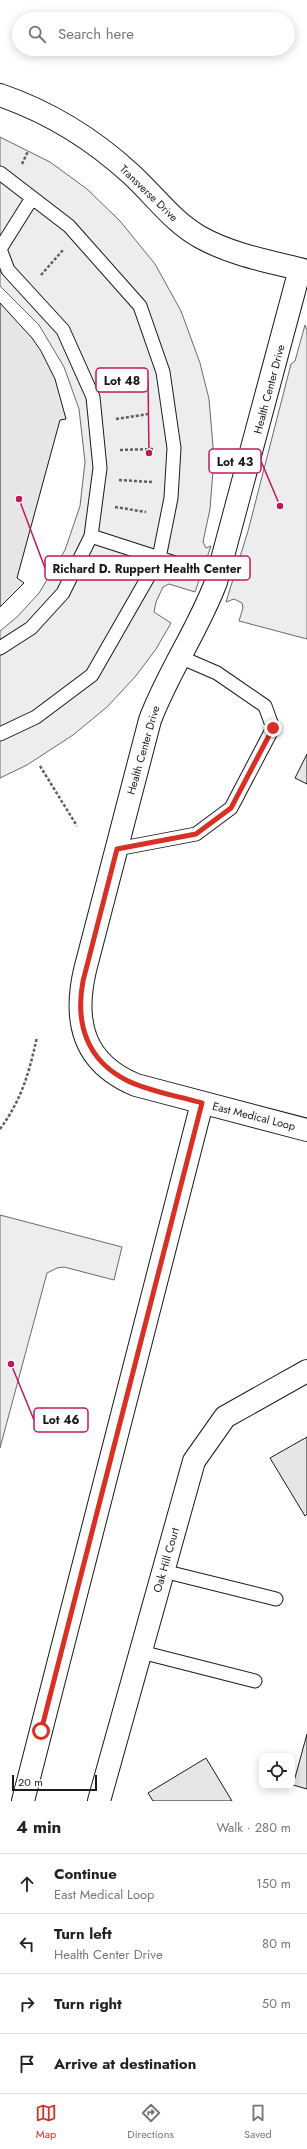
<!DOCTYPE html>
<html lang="en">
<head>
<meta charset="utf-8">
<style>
  body { margin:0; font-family:Jost,sans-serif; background:#f2f2f2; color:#222 }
  .controls { position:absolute; right:12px; bottom:12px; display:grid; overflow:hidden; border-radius:8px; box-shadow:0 2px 10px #0003 }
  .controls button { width:36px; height:36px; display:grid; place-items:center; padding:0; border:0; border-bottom:1px solid #e0e0e0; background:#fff; color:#222; font:20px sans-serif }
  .scale { position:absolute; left:12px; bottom:10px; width:85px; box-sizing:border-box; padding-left:4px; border:2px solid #1a1a1a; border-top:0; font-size:11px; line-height:14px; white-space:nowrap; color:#1a1a1a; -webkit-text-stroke:3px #fff; paint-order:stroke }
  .stop { position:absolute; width:12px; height:12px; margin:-9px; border:3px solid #d93025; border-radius:50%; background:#fff }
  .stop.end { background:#d93025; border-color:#fff; box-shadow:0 1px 4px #0008 }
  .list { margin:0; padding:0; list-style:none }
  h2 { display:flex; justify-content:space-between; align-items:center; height:52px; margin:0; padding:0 16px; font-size:17px }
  h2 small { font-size:13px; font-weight:400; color:#767676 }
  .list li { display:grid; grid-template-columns:26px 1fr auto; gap:12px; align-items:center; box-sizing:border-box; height:60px; padding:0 16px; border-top:1px solid #e0e0e0 }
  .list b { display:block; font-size:15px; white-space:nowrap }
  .list p { margin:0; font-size:13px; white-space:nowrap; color:#767676 }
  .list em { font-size:13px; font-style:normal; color:#767676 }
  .icon { flex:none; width:22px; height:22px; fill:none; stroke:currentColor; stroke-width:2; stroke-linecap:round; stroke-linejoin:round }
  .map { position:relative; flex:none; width:307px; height:1801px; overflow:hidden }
  .search { position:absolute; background:#fff; box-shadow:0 2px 10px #0003; left:12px; right:12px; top:12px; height:44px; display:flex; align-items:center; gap:10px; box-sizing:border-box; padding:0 14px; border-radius:22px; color:#767676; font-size:15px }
  .sheet { height:292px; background:#fff }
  nav { display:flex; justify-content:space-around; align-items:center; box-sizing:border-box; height:56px; border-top:1px solid #e0e0e0; background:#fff; font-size:11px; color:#767676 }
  nav a { display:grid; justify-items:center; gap:2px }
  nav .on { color:#d93025 }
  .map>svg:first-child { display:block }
  .built { fill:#ededed; stroke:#6a6a6a }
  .building { fill:#e6e6e6; stroke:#1a1a1a }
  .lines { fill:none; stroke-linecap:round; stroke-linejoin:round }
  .service-casing { stroke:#1a1a1a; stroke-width:15 }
  .minor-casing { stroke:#1a1a1a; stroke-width:24 }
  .path { stroke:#5f5f5f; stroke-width:2.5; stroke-dasharray:3 2; stroke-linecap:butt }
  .service { stroke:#fff; stroke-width:13 }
  .minor { stroke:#fff; stroke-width:22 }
  .route { stroke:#d93025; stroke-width:5 }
  .labels { text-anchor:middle; stroke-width:3; stroke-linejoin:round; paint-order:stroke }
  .street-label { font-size:11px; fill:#1a1a1a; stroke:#fff }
  .leader { fill:none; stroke:#c2185b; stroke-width:1.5 }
  .callout-dot { fill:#c2185b; stroke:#fff; stroke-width:1.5 }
  .callout { fill:#fff; stroke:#c2185b; stroke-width:1.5 }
  .callout-label { font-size:12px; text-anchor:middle; font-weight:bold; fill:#1a1a1a }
</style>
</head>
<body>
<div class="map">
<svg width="307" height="1801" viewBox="0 0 307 1801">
  <rect width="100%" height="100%" fill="#fff"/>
  <path class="built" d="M0 137 50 162 87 189 120 221 155 264 181 311 200 363 209 399 214 458 210 509 203 542 206 548 211 546 195 592 169 584 163 587 156 602 154 612 171 623 156 649 135 677 107 707 73 735 27 765 0 778V631L17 617 39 593 65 550 80 506 85 462 79 409 64 367 39 325 0 286Z
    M305 325 307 330V639L239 621 243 608 242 603 234 599 226 602 248 531 291 364 295 361Z
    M0 1215 122 1247 114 1280 64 1267 57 1268 47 1273 0 1448Z"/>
  <path class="building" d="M0 303 32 338 41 351 55 379 66 419 60 420 17 578 24 583 0 607Z
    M307 754V784L295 778Z
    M307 1437V1514L305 1516 270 1458Z
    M307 1734V1789L293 1785Z
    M206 1758 232 1801H153L148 1793Z"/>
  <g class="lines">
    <g class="service-casing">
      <path id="service" d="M0 173 69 226 140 306 163 372 174 448 171 498 159 558 92 675 36 717 0 734
        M32 198 0 249 8 270 63 330 93 397 100 468 91 536
        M0 648 31 628 63 593 91 536 218 577
        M117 849 196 834 231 808 273 728 265 706 217 673 180 657
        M163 1571 276 1599
        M141 1652 255 1681"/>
    </g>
    <g class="minor-casing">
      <path id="minor" d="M0 95C49 112 93 139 131 174 154 195 173 222 200 237 232 255 272 262 307 271
        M300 269 216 582C198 630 168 672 150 720L85 970C73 1022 83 1063 136 1085L307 1130
        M23 1801 202 1103
        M99 1801 194 1461 225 1417 307 1371"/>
    </g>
    <path class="path" d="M22 164 28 151
      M41 275 63 250
      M111 388 143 378
      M116 419 148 414
      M120 450 153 449
      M119 480 152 482
      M115 507 146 512
      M40 766 77 826
      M0 1129C22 1099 29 1073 37 1037"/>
    <use href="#service" class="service"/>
    <use href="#minor" class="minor"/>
  </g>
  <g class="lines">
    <path class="route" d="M41 1731 202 1103C178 1096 151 1092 128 1081 87 1061 75 1024 83 981L117 849 196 834 231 808 273 728"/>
  </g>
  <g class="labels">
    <g class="street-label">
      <text transform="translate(149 193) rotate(44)" y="4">Transverse Drive</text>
      <text transform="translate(269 389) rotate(-75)" y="4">Health Center Drive</text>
      <text transform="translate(143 750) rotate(-74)" y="4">Health Center Drive</text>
      <text transform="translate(254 1116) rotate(14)" y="4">East Medical Loop</text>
      <text transform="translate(166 1560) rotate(-74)" y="4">Oak Hill Court</text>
    </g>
  </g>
  <path class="leader" d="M149 453L148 380M280 506L261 461M19 499L45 568M11 1364L34 1420"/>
  <g class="callout-dot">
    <circle cx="149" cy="453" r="4"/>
    <circle cx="280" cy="506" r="4"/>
    <circle cx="19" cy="499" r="4"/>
    <circle cx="11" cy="1364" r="4"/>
  </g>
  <g class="callout">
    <rect x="96" y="368" width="52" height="24" rx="4"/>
    <rect x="209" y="449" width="52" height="24" rx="4"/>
    <rect x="45" y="556" width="205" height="24" rx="4"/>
    <rect x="34" y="1408" width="54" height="24" rx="4"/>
  </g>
  <g class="callout-label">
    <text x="122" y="385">Lot 48</text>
    <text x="235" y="466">Lot 43</text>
    <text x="147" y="573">Richard D. Ruppert Health Center</text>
    <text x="61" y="1424">Lot 46</text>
  </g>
</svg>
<div class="controls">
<button><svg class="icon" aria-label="locate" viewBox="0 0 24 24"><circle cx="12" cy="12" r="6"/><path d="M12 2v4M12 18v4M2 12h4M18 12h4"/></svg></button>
</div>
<div class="scale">20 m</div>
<div class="stop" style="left:41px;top:1731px"></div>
<div class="stop end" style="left:273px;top:728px"></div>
<div class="search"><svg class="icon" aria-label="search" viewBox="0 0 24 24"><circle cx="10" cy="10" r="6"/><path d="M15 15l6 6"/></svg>Search here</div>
</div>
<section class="sheet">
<h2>4 min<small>Walk · 280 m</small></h2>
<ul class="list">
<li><svg class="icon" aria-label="ahead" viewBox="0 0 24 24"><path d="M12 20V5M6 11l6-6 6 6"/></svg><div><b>Continue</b><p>East Medical Loop</p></div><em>150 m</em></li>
<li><svg class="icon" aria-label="left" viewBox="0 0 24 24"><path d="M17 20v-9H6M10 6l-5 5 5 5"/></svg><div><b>Turn left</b><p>Health Center Drive</p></div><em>80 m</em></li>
<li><svg class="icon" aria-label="right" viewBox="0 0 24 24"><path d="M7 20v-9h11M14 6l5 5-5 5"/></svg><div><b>Turn right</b></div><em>50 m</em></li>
<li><svg class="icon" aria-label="arrive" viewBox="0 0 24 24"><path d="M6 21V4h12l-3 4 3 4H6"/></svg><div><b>Arrive at destination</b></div></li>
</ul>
</section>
<nav>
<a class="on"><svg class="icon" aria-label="map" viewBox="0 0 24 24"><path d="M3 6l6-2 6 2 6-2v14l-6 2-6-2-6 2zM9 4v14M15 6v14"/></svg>Map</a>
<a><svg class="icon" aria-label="directions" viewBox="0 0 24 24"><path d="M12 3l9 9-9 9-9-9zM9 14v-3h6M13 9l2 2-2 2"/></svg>Directions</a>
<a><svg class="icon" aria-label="saved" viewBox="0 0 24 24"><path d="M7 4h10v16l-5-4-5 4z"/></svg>Saved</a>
</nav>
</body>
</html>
